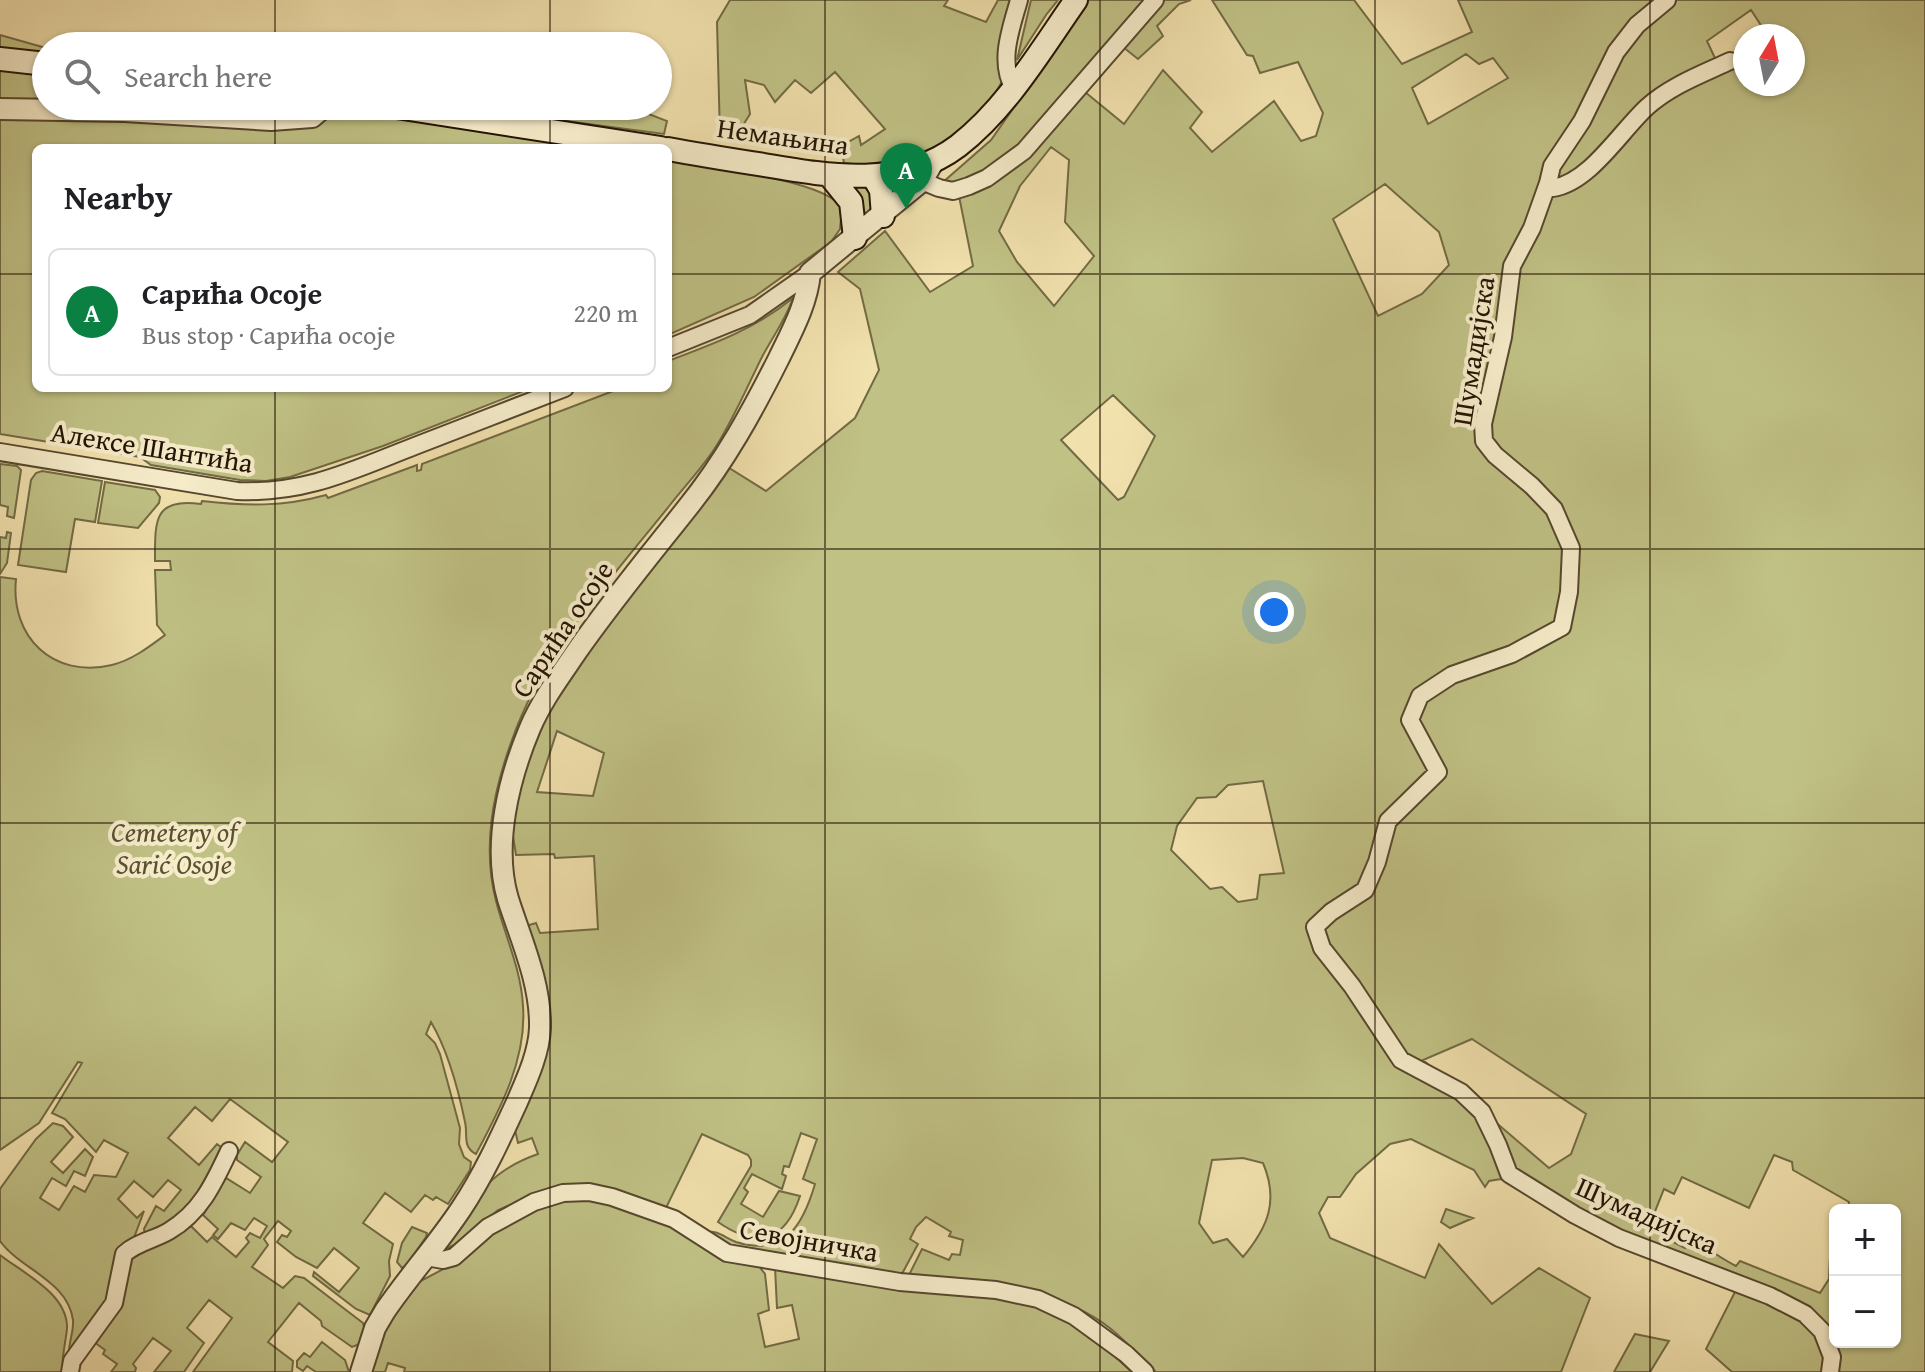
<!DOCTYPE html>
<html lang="en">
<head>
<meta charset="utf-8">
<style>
  body { margin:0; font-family:"Gentium Book Plus",serif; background:#f6f6f6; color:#202124 }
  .controls { position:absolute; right:24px; bottom:24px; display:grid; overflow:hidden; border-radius:12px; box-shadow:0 2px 6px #0004 }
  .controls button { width:72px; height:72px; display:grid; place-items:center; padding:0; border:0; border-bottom:2px solid #e0e0e0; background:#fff; color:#202124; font:40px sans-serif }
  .compass { position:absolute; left:1733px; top:24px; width:72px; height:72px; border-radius:50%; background:#fff; box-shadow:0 2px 6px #0004; rotate:10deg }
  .you { position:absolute; left:1274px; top:612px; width:28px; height:28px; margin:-20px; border:6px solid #fff; border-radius:50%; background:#1a73e8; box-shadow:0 0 0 12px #1a73e833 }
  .badge { display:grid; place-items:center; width:52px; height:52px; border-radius:50%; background:#0b8043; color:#fff; font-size:26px; font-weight:700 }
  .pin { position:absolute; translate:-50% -66px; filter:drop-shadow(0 2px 4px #0008) }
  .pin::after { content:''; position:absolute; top:42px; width:28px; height:24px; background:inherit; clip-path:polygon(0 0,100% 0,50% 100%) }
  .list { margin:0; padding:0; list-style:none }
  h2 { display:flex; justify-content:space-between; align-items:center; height:104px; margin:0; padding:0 32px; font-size:34px }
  h2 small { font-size:26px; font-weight:400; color:#757577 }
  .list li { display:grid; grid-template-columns:52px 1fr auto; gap:24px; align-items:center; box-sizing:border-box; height:128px; margin:0 16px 16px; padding:0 16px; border:2px solid #e0e0e0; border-radius:12px }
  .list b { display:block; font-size:30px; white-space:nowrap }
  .list p { margin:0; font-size:26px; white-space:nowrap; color:#757577 }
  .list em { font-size:26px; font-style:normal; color:#757577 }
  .icon { flex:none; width:44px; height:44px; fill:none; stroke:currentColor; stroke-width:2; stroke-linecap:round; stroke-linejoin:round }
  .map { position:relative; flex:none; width:1925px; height:1372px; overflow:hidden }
  .search { position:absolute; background:#fff; box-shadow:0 2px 6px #0004; left:32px; top:32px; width:640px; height:88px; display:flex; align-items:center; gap:20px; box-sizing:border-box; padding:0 28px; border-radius:44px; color:#757577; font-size:30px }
  .panel { position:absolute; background:#fff; box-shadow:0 2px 6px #0004; left:32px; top:144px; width:640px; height:248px; border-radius:12px }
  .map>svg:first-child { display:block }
  .green { fill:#c0c185; stroke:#726a44; stroke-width:2; fill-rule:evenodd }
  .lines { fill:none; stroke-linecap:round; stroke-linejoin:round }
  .minor-casing { stroke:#56472e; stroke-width:20 }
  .tertiary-casing { stroke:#56472e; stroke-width:24 }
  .secondary-casing { stroke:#231403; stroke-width:26 }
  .minor { stroke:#f6ecca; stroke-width:16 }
  .tertiary { stroke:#f6ecca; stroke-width:20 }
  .secondary { stroke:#f6ecca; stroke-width:22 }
  .grid { fill:none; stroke:#231403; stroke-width:2; stroke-opacity:0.55 }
  .labels { text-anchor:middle; stroke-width:8; stroke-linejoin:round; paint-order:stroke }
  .street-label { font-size:28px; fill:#231403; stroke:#f6ecca }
  .park-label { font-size:28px; font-style:italic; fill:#5a5130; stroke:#f6ecca }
</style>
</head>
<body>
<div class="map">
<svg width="1925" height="1372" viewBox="0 0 1925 1372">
  <rect width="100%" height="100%" fill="#f1e1ad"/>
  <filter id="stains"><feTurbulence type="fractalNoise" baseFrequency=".0025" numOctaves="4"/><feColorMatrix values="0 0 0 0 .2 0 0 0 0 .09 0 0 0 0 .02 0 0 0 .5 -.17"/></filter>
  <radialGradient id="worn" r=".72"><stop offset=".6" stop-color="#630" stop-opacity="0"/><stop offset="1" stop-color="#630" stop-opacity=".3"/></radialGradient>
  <path class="green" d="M730 0H948L944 6 986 22 998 0H1019C1015 20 1009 69 1000 85 982 120 932 158 893 165 877 168 860 165 844 163L841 146 859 136 861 145 885 129 835 72 811 93 795 80 775 102 764 85 745 80 750 114 737 135 720 136 717 22Z
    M1031 0H1058L1046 15 1017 60Z
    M1089 0H1191L1179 4 1157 26 1163 36 1138 59 1113 39 1074 83 1124 124 1163 70 1202 112 1190 128 1212 152 1274 101 1301 141 1316 136 1323 113 1298 62 1260 73 1253 56 1247 55 1212 0H1354L1402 64 1472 32 1458 0H1925V1372H1732L1706 1349 1736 1290 1554 1207 1501 1179 1489 1181 1485 1187 1474 1170 1411 1139 1390 1144 1356 1174 1340 1197H1328L1319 1213 1330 1238 1425 1278 1439 1244 1492 1304 1539 1268 1590 1298 1561 1372H1156C1141 1358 1127 1342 1111 1329 1054 1284 977 1284 908 1277L922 1249 949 1260 952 1254 960 1255 963 1240 949 1236 951 1232 926 1217 916 1227 910 1239 918 1244 903 1272 899 1275 725 1248 707 1232C718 1230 725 1238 736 1242 785 1257 803 1225 815 1184L803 1179 817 1139 801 1133 789 1167 784 1166 782 1174 786 1176 782 1189 752 1174 744 1188 748 1192 741 1204 763 1217 779 1191 800 1196C785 1242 757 1249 718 1222L751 1166V1160L748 1155 702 1134 665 1210 538 1193 498 1210 459 1243 443 1250C472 1204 483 1173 538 1154L532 1138 518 1143 515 1130 540 1062 526 926 536 923 540 933 598 929 594 856 555 858 554 854 516 855 512 830 519 784 541 721 571 672 726 466 766 491 855 418 879 370 860 289 838 272 885 231 930 292 973 266 957 186 942 183 991 140ZM1751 10 1768 36H1793V84H1745V68L1721 71 1707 41ZM1466 54 1479 64 1493 58 1508 78 1428 124 1412 88ZM1051 147 1069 160 1065 222 1094 256 1054 306 1017 262 999 231 1020 186ZM1385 184 1439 232 1449 265 1422 294 1378 316 1333 219ZM1113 395 1155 436 1124 497 1118 500 1061 440ZM557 731 604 753 593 796 537 792ZM1263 781 1284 873 1260 875 1257 899 1238 902 1222 887 1210 889 1171 850 1177 826 1197 798 1216 797 1228 785ZM1472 1039 1586 1114 1571 1154 1549 1168 1423 1060ZM1774 1155 1792 1162 1793 1170 1849 1202 1848 1210H1895V1342H1835V1251L1830 1257 1829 1279 1820 1293 1740 1261 1736 1266C1718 1257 1706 1246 1688 1238L1685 1248 1648 1229 1664 1189 1674 1194 1682 1177 1749 1208ZM1243 1158 1263 1163C1279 1201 1268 1227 1243 1257L1227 1239 1213 1243 1199 1223 1212 1160Z
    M0 35 46 48V102L0 101Z
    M454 106H628L667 121 664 134Z
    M351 110 587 148H36V388H531L383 446 290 477 266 481 240 480 151 465 140 457 0 434V117L316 123Z
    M668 161C706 168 820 178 842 207L840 229 831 242 754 297 668 335Z
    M851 184 863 185 872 195 873 207 866 214 862 212Z
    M793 298C787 317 772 338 762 357 747 387 733 420 715 448 702 468 685 486 670 505 614 575 541 655 512 740 493 792 482 847 496 901 505 936 521 969 523 1006 527 1059 500 1109 476 1154 462 1147 468 1135 465 1122 458 1088 448 1051 431 1022L426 1034 435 1043 440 1054 460 1128 459 1144 464 1157 471 1162 470 1170 448 1204 436 1197 433 1200 425 1195 411 1212 385 1193 363 1223 393 1244 389 1261 390 1276 370 1315 356 1309 313 1276 314 1272 339 1292 359 1268 334 1248 317 1268 296 1257 277 1242 282 1235 287 1237 291 1231 278 1221 264 1239 268 1245 252 1267 283 1288 295 1276 304 1278 363 1323 365 1331 360 1344 352 1347 322 1326 321 1321 299 1303 268 1342 293 1361 292 1372H193L232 1318 209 1300 187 1328 204 1343 184 1372H154L171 1351 153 1338 133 1364 136 1368 135 1372H111L117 1364 103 1354 105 1350 94 1342 130 1256 174 1237 191 1226 207 1242 212 1237 236 1257 249 1242 246 1238 250 1233 260 1238 267 1226 254 1218 245 1230 231 1223 218 1239 213 1235 218 1229 203 1215 226 1178 250 1193 261 1177 237 1160V1155L245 1142 272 1162 288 1142 230 1099 212 1121 195 1107 168 1138 199 1165 217 1144 226 1151 188 1212 145 1236 144 1229 156 1206 164 1211 181 1190 168 1180 153 1197 134 1181 118 1199 137 1218 144 1211 109 1304 69 1352C69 1341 74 1331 73 1320 68 1281 20 1269 0 1241V1189L36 1139 53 1123 63 1126 73 1137 51 1162 63 1173 85 1149 93 1157 85 1176 74 1171 66 1186 52 1178 40 1198 59 1210 74 1186 85 1192 94 1175 116 1177 128 1153 104 1140 96 1152 65 1119 52 1113 82 1063 78 1062 39 1123 0 1150V577L16 579C10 637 53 679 112 665 132 660 149 647 165 635L157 625 155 570H171L170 561H155C155 522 153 497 201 504L202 501C246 506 283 507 326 495L328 498 417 465V471L421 470 422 464 621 388H668V361C713 344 755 329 793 298Z
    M0 464 17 466 21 470 14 518 7 516 8 507 0 505Z
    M42 471 102 481 95 522 75 519 66 572 18 565 31 480 36 473Z
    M105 482 155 490 160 497 159 503 138 528 98 523Z
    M7 532 11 533 7 563 0 574V537L6 538Z
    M594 1198 659 1218 758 1265 765 1274 769 1310 758 1314 765 1347 799 1339 792 1305 777 1308 775 1267 988 1295 1033 1304 1066 1320 1103 1346 1132 1372H404L405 1368 388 1363 385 1372H370L385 1326 413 1285 451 1265 469 1247 550 1201Z
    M1446 1209 1473 1218 1450 1228 1441 1222Z
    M412 1227 427 1233 426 1237 406 1266 402 1268 397 1262 402 1243Z
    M0 1255C23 1273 68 1294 67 1328 66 1342 61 1357 63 1372H0Z
    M1635 1334 1669 1341 1650 1372H1614Z
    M322 1342 345 1360 349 1372H316L307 1366 303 1371 297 1367V1361L304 1353 310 1357Z"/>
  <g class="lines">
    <g class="minor-casing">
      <path id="minor" d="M1667 0 1637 25 1616 52 1582 121 1552 166 1548 183 1553 188C1590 182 1620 132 1647 107 1670 86 1702 74 1730 61
        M1014 89C998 61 1011 29 1019 0
        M922 181 939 188 953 191 969 186 987 178 1024 151 1155 0
        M1548 183 1532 228 1512 266 1503 337 1483 424 1484 441 1495 455 1532 486 1554 509 1571 548 1569 592 1562 627 1512 654 1452 675 1420 696 1410 720 1438 772 1388 821 1377 862 1365 890 1331 912 1315 927 1322 948 1352 986 1401 1060 1461 1092 1482 1112 1498 1145 1509 1174 1575 1215 1619 1238 1770 1296 1805 1314 1822 1331 1832 1357 1830 1372
        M668 348 750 315 810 273
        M0 452 237 491C306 494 353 470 415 446 465 427 515 407 565 388
        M426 1257 443 1260 454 1257 488 1227 534 1202 563 1193 589 1192 612 1197 674 1219 727 1253 900 1282 996 1290 1038 1299 1074 1316 1126 1354 1145 1372
        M70 1372 72 1361 114 1303 124 1254C137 1242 154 1240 169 1231 201 1212 214 1183 229 1151"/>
    </g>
    <g class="tertiary-casing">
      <path id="tertiary" d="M0 109 125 111 271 120 312 117 325 106
        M361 1372 375 1328 385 1311C409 1276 437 1245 461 1209 483 1176 500 1139 517 1102 527 1079 539 1053 540 1028 541 983 521 940 508 899 492 845 509 778 530 728 542 700 560 676 577 651 612 601 650 555 688 507 725 461 753 410 779 358 792 331 807 304 810 273L922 181 935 159"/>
    </g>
    <g class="secondary-casing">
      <path id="secondary" d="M0 59 46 64
        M390 106 661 148
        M668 149C700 155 732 160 764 165 829 176 901 189 958 146 1007 108 1041 50 1076 0
        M830 176 851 202 855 238
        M873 176 881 190 883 216"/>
    </g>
    <use href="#minor" class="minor"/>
    <use href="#tertiary" class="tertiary"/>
    <use href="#secondary" class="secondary"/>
  </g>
  <path class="grid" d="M275 0V46M550 0V46M825 0V1372M1100 0V1372M1375 0V1372M1650 0V1372M275 106V148M550 106V148M0 274H36M668 274H1925M275 388V1372M550 388V1372M0 549H1925M0 823H1925M0 1098H1925"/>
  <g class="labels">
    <g class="street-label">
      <text transform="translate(783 136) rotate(8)" y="10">Немањина</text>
      <text transform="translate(1473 351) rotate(-81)" y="10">Шумадијска</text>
      <text transform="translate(152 447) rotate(9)" y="10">Алексе Шантића</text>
      <text transform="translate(562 629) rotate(-56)" y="10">Сарића осоје</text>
      <text transform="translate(1647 1215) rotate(24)" y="10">Шумадијска</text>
      <text transform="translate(809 1240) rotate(10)" y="10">Севојничка</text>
    </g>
    <g class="park-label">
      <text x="174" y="842">Cemetery of<tspan x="174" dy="32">Sarić Osoje</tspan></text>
    </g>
  </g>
  <rect width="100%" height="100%" filter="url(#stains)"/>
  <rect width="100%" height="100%" fill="url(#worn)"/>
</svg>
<div class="controls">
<button>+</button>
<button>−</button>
</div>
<svg class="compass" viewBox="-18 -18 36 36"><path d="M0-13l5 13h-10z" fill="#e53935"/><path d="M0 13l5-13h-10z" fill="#757577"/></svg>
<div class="you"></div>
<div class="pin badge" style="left:906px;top:209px">A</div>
<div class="search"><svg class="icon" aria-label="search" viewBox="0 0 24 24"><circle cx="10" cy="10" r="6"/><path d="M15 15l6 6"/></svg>Search here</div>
<section class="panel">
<h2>Nearby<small></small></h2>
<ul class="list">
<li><span class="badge">A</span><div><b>Сарића Осоје</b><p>Bus stop · Сарића осоје</p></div><em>220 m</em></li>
</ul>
</section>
</div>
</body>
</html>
